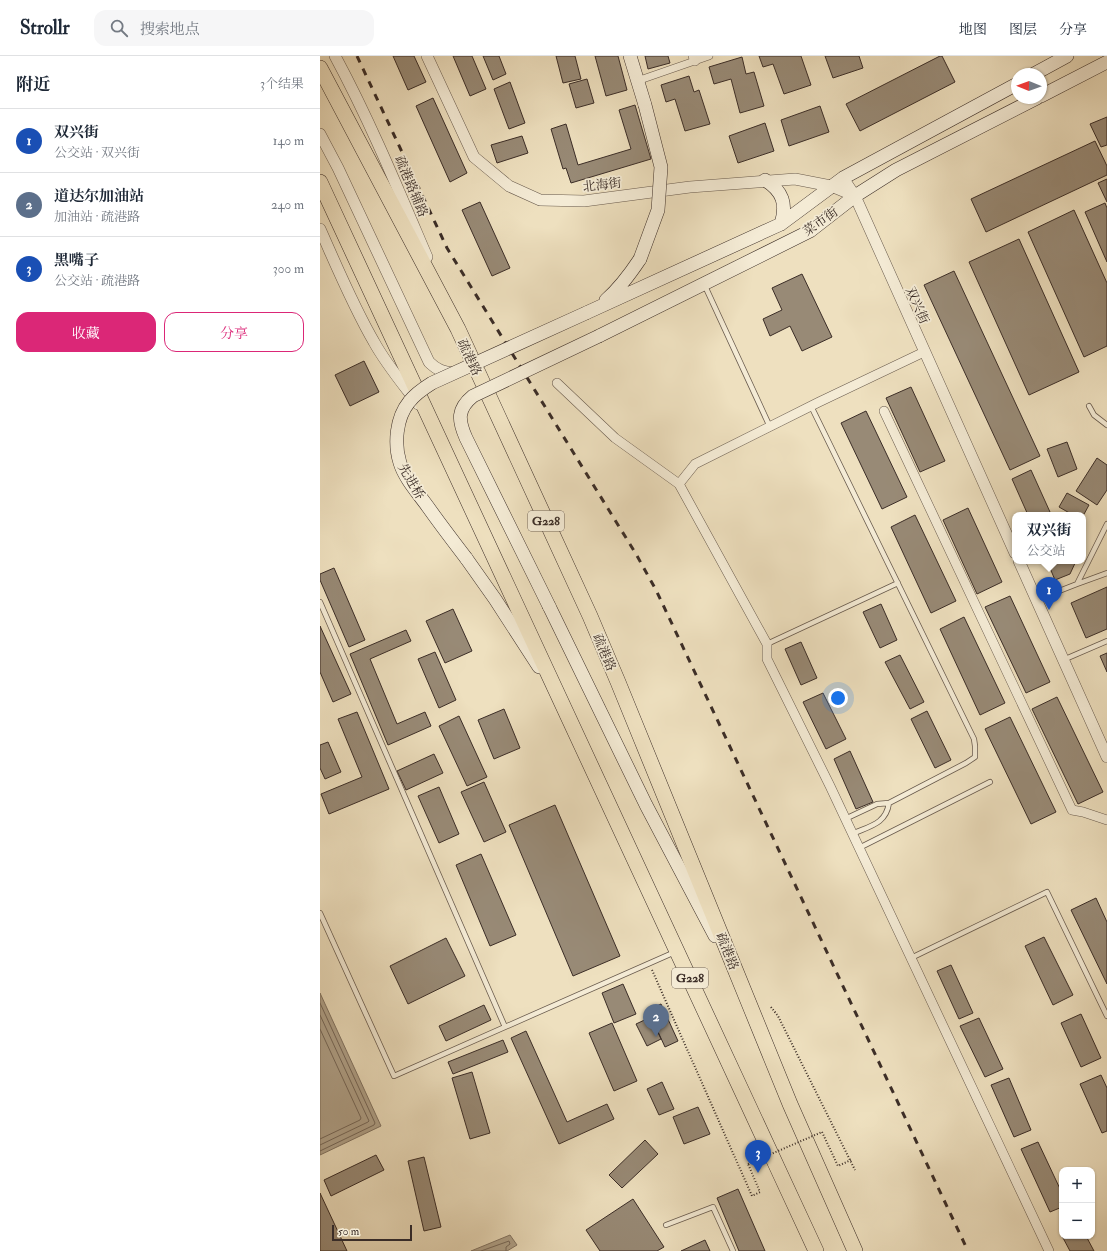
<!DOCTYPE html>
<html lang="zh">
<head>
<meta charset="utf-8">
<style>
  body { margin:0; font-family:"IM FELL Double Pica","Noto Serif SC",serif; background:#f6f6f7; color:#1f2937 }
  .controls { position:absolute; right:12px; bottom:12px; display:grid; overflow:hidden; border-radius:8px; box-shadow:0 1px 3px #0004 }
  .controls button { width:36px; height:36px; display:grid; place-items:center; padding:0; border:0; border-bottom:1px solid #e0e1e3; background:#fff; color:#1f2937; font:20px sans-serif }
  .compass { position:absolute; left:691px; top:12px; width:36px; height:36px; border-radius:50%; background:#fff; box-shadow:0 1px 3px #0004; rotate:271deg }
  .scale { position:absolute; left:12px; bottom:10px; width:80px; box-sizing:border-box; padding-left:4px; border:2px solid #3b2d27; border-top:0; font-size:11px; line-height:14px; white-space:nowrap; color:#3b2d27; -webkit-text-stroke:3px #f4ebd5; paint-order:stroke }
  .you { position:absolute; left:518px; top:642px; width:14px; height:14px; margin:-10px; border:3px solid #fff; border-radius:50%; background:#1a73e8; box-shadow:0 0 0 6px #1a73e833 }
  .badge { display:grid; place-items:center; width:26px; height:26px; border-radius:50%; background:#db2777; color:#fff; font-size:13px; font-weight:700 }
  .pin { position:absolute; translate:-50% -33px; filter:drop-shadow(0 1px 2px #0008) }
  .pin::after { content:''; position:absolute; top:21px; width:14px; height:12px; background:inherit; clip-path:polygon(0 0,100% 0,50% 100%) }
  .popup { position:absolute; left:692px; top:456px; width:74px; height:52px; box-sizing:border-box; display:grid; place-content:center; border-radius:8px; background:#fff; filter:drop-shadow(0 1px 3px #0005); font-size:13px; white-space:nowrap; color:#747a83 }
  .popup b { font-size:15px; color:#1f2937 }
  .popup::after { content:''; position:absolute; left:50%; top:100%; margin-left:-8px; border:8px solid transparent; border-top-color:#fff }
  .list { margin:0; padding:0; list-style:none }
  h2 { display:flex; justify-content:space-between; align-items:center; height:52px; margin:0; padding:0 16px; font-size:17px }
  h2 small { font-size:13px; font-weight:400; color:#747a83 }
  .list li { display:grid; grid-template-columns:26px 1fr auto; gap:12px; align-items:center; box-sizing:border-box; height:64px; padding:0 16px; border-top:1px solid #e0e1e3 }
  .list b { display:block; font-size:15px; white-space:nowrap }
  .list p { margin:0; font-size:13px; white-space:nowrap; color:#747a83 }
  .list em { font-size:13px; font-style:normal; color:#747a83 }
  .actions { display:flex; gap:8px; padding:12px 16px }
  .actions a { flex:1; padding:9px 0; border:1px solid #db2777; border-radius:12px; text-align:center; font-size:14px; color:#db2777 }
  .actions .main { background:#db2777; color:#fff }
  .icon { flex:none; width:22px; height:22px; fill:none; stroke:currentColor; stroke-width:2; stroke-linecap:round; stroke-linejoin:round }
  .map { position:relative; flex:none; width:787px; height:1195px; overflow:hidden }
  header { display:flex; align-items:center; gap:24px; box-sizing:border-box; height:56px; padding:0 20px; background:#fff; border-bottom:1px solid #e0e1e3 }
  header strong { font-size:19px }
  nav { display:flex; gap:22px; margin-inline-start:auto; font-size:14px }
  .search { width:280px; height:36px; background:#f6f6f7; display:flex; align-items:center; gap:10px; box-sizing:border-box; padding:0 14px; border-radius:12px; color:#747a83; font-size:15px }
  main { display:flex }
  aside { flex:1; background:#fff }
  .map>svg:first-child { display:block }
  .water { fill:#b1a38b; stroke:#827463 }
  .lines { fill:none; stroke-linecap:round; stroke-linejoin:round }
  .shore { stroke:#766859; stroke-width:1 }
  .building { fill:#988a76; stroke:#3b2d27 }
  .service-casing { stroke:#685a4d; stroke-width:6 }
  .pedestrian-casing { stroke:#685a4d; stroke-width:8 }
  .minor-casing { stroke:#685a4d; stroke-width:10 }
  .tertiary-casing { stroke:#685a4d; stroke-width:12 }
  .secondary-casing { stroke:#3b2d27; stroke-width:14 }
  .trunk-casing { stroke:#3b2d27; stroke-width:16 }
  .path { stroke:#3b2d27; stroke-width:2; stroke-dasharray:1 2; stroke-linecap:butt }
  .service { stroke:#f4ebd5; stroke-width:4.5 }
  .pedestrian { stroke:#f4ebd5; stroke-width:7 }
  .minor { stroke:#f4ebd5; stroke-width:9 }
  .tertiary { stroke:#f4ebd5; stroke-width:11 }
  .secondary { stroke:#f4ebd5; stroke-width:13 }
  .trunk { stroke:#eee0bf; stroke-width:15 }
  .rail { stroke:#3b2d27; stroke-width:3; stroke-dasharray:7 7; stroke-linecap:butt }
  .secondary-bridge-casing { stroke:#3b2d27; stroke-width:14; stroke-linecap:butt }
  .path-bridge { stroke:#3b2d27; stroke-width:2; stroke-dasharray:1 2; stroke-linecap:butt }
  .secondary-bridge { stroke:#f4ebd5; stroke-width:13 }
  .labels { text-anchor:middle; stroke-width:3.5; stroke-linejoin:round; paint-order:stroke }
  .shield { fill:#f4ebd5; stroke:#72665b; stroke-width:1 }
  .shield-label { font-size:12px; font-weight:bold; fill:#3b2d27 }
  .street-label { font-size:13px; fill:#3b2d27; stroke:#f4ebd5 }
</style>
</head>
<body>
<header>
<strong>Strollr</strong>
<div class="search"><svg class="icon" aria-label="search" viewBox="0 0 24 24"><circle cx="10" cy="10" r="6"/><path d="M15 15l6 6"/></svg>搜索地点</div>
<nav><a>地图</a><a>图层</a><a>分享</a></nav>
</header>
<main>
<aside>
<h2>附近<small>3个结果</small></h2>
<ul class="list">
<li><span class="badge" style="background:#1a4fb4">1</span><div><b>双兴街</b><p>公交站 · 双兴街</p></div><em>140 m</em></li>
<li><span class="badge" style="background:#5c6f8a">2</span><div><b>道达尔加油站</b><p>加油站 · 疏港路</p></div><em>240 m</em></li>
<li><span class="badge" style="background:#1a4fb4">3</span><div><b>黑嘴子</b><p>公交站 · 疏港路</p></div><em>300 m</em></li>
</ul>
<div class="actions"><a class="main">收藏</a><a>分享</a></div>
</aside>
<div class="map">
<svg width="787" height="1195" viewBox="0 0 787 1195">
  <rect width="100%" height="100%" fill="#eee0bf"/>
  <filter id="stains"><feTurbulence type="fractalNoise" baseFrequency=".005" numOctaves="4"/><feColorMatrix values="0 0 0 0 .2 0 0 0 0 .09 0 0 0 0 .02 0 0 0 .5 -.17"/></filter>
  <radialGradient id="worn" r=".72"><stop offset=".6" stop-color="#630" stop-opacity="0"/><stop offset="1" stop-color="#630" stop-opacity=".3"/></radialGradient>
  <path class="water" d="M0 937 61 1070 0 1099Z
    M190 1179 197 1189 187 1195H151Z"/>
  <g class="lines">
    <path class="shore" d="M0 947 55 1067 54 1069 0 1095
      M0 959 49 1065 48 1066 0 1089
      M0 973 41 1062 40 1064 0 1083
      M161 1195 189 1185 190 1188 186 1191V1195"/>
  </g>
  <path class="building" d="M73 0H94L106 26 88 34Z
    M133 0H152L166 33 150 40Z
    M163 0H179L186 18 173 24Z
    M236 0H255L261 23 243 27Z
    M275 0H298L307 34 286 40Z
    M325 0H348L350 7 328 13Z
    M439 0H481L491 29 464 38 453 8 443 11Z
    M505 0H539L543 12 513 22Z
    M620 0H622L635 26 540 75 526 48Z
    M422 1 426 18 434 16 444 50 420 57 411 23 394 28 389 11Z
    M369 20 374 36 379 34 390 68 365 75 355 43 346 46 341 29Z
    M267 23 274 47 256 52 249 28Z
    M190 26 205 67 189 73 174 33Z
    M113 42 147 117 130 126 96 50Z
    M315 49 331 103 251 127 246 112 243 113 231 73 246 68 258 109 311 93 299 54Z
    M500 50 509 76 469 90 461 64Z
    M787 61V89L781 91 770 68Z
    M445 67 454 95 418 107 409 80Z
    M202 80 208 97 177 107 171 89Z
    M775 85 787 110V119L666 176 651 143Z
    M787 123V146L778 127Z
    M160 146 190 212 172 220 142 154Z
    M785 147 787 152V206L765 156Z
    M754 154 787 227V290L764 301 708 176Z
    M699 183 759 316 709 339 649 206Z
    M634 215 720 400 690 414 604 229Z
    M482 218 512 281 482 295 470 270 450 280 443 263 462 254 452 232Z
    M44 305 59 336 30 350 15 319Z
    M591 331 625 405 600 416 566 342Z
    M546 355 587 441 562 453 521 367Z
    M747 386 757 413 738 421 727 393Z
    M777 402 787 409V434L777 449 756 435Z
    M711 414 730 456 724 459H708L692 423Z
    M747 437 769 449 763 460 753 459 739 451Z
    M648 452 682 526 657 538 623 464Z
    M595 459 636 545 611 557 571 471Z
    M727 505H756L750 518 735 524Z
    M14 512 45 584 29 591 0 524V518Z
    M787 531V573L766 582 751 547Z
    M690 540 730 626 706 637 665 551Z
    M561 548 577 584 560 592 543 556Z
    M133 553 152 595 125 607 106 565Z
    M644 561 685 647 660 659 620 573Z
    M0 570 31 638 13 646 0 616Z
    M86 574 91 585 50 603 77 668 105 656 111 670 68 689 30 598Z
    M481 586 497 622 481 629 465 593Z
    M115 596 136 644 119 652 98 603Z
    M787 597V616L780 600Z
    M580 599 604 646 590 653 565 606Z
    M503 637 526 683 506 693 483 646Z
    M737 641 783 736 758 748 712 653Z
    M184 653 200 692 174 703 158 664Z
    M607 655 631 704 615 712 591 663Z
    M37 656 69 733 9 758 1 738 42 721 18 663Z
    M139 660 167 721 147 730 119 670Z
    M690 661 736 756 711 768 665 673Z
    M8 686 21 716 5 723 0 712V689Z
    M530 695 553 746 536 753 514 703Z
    M114 698 123 717 86 734 77 715Z
    M164 726 186 776 164 786 141 736Z
    M119 731 139 778 119 787 98 740Z
    M235 749 300 900 253 920 189 769Z
    M161 798 196 879 170 890 136 809Z
    M776 842 787 866V928L751 854Z
    M724 881 753 939 733 949 705 890Z
    M126 882 145 920 88 948 70 910Z
    M631 909 653 957 639 963 617 915Z
    M303 928 316 958 294 967 282 937Z
    M341 948 358 985 345 991 328 954Z
    M164 949 171 964 126 985 119 970Z
    M761 958 781 1002 761 1011 741 967Z
    M331 961 341 983 327 990 316 968Z
    M659 962 683 1013 665 1021 640 970Z
    M292 967 317 1025 294 1035 269 977Z
    M206 975 247 1066 287 1048 294 1063 239 1088 191 982Z
    M183 984 188 996 133 1018 128 1006Z
    M152 1016 170 1077 150 1083 132 1022Z
    M781 1019 787 1032V1075L782 1077 760 1028Z
    M689 1022 711 1074 694 1081 671 1029Z
    M342 1026 354 1053 339 1059 327 1033Z
    M378 1051 390 1078 364 1088 353 1061Z
    M325 1084 338 1098 302 1132 289 1119Z
    M718 1086 742 1137V1151L730 1156 701 1093Z
    M56 1099 64 1114 11 1140 4 1124Z
    M104 1101 121 1171 104 1175 88 1105Z
    M418 1133 445 1195H419L397 1142Z
    M0 1137 27 1195H0Z
    M313 1143 344 1191 337 1195H280L266 1174Z
    M742 1180H766L774 1195H750Z
    M385 1184 390 1195H361Z"/>
  <g class="lines">
    <g class="service-casing">
      <path id="service" d="M385 230 450 371
        M491 350 654 683 655 690V701L646 707 569 747 557 748 525 763
        M769 350 774 359 787 369
        M757 528 787 517
        M716 544 757 528 787 468
        M0 546 185 971
        M447 588 578 527
        M743 604 787 585
        M532 778C550 770 566 768 569 747
        M539 792 670 726
        M0 857 74 1020 355 896
        M591 902 727 836 787 960
        M346 1169 393 1151 413 1195"/>
    </g>
    <g class="pedestrian-casing">
      <path id="pedestrian" d="M317 25 389 0"/>
    </g>
    <g class="minor-casing">
      <path id="minor" d="M373 0 375 5
        M237 327 295 382 359 428 447 588V603L510 730 729 1195
        M564 355 752 754 763 756 787 764
        M359 428 375 408 499 346 604 296"/>
    </g>
    <g class="tertiary-casing">
      <path id="tertiary" d="M15 0C50 65 78 133 107 201
        M107 0 154 101 189 130 220 144 264 145 370 131 475 123 511 130 535 140
        M0 78 18 112 109 306C117 314 123 316 134 317
        M523 122 535 140 695 497
        M0 173C17 211 33 250 54 286 66 308 83 328 98 348
        M699 505 787 701"/>
    </g>
    <g class="secondary-casing">
      <path id="secondary" d="M310 0 325 49
        M714 18 747 0
        M721 40 787 6
        M445 124C463 135 467 148 461 168
        M286 244C300 232 310 218 320 203
        M266 257 461 168 523 122 697 28
        M279 280 490 175 535 140 576 114 717 42
        M146 502 175 543 219 611
        M229 550 326 749 395 880"/>
    </g>
    <g class="trunk-casing">
      <path id="trunk" d="M0 12 138 273 270 560 298 626 470 1048 535 1195
        M0 126 496 1195"/>
    </g>
    <path class="path" d="M332 914 432 1140 440 1136 428 1108
      M451 951 458 960 535 1114
      M502 1076 518 1110 531 1104"/>
    <use href="#service" class="service"/>
    <use href="#pedestrian" class="pedestrian"/>
    <use href="#minor" class="minor"/>
    <use href="#tertiary" class="tertiary"/>
    <use href="#secondary" class="secondary"/>
    <use href="#trunk" class="trunk"/>
    <path class="rail" d="M37 0 127 192 316 498 336 534 648 1195"/>
    <g class="secondary-bridge-casing">
      <path id="secondary-bridge" d="M320 203 338 154 341 111 325 49
        M146 502C133 485 120 468 108 451 98 437 85 423 80 407 74 388 76 362 89 346 95 338 104 332 112 327L266 257
        M229 550 146 382C138 364 137 353 153 340L279 280"/>
    </g>
    <path class="path-bridge" d="M428 1108 502 1076"/>
    <use href="#secondary-bridge" class="secondary-bridge"/>
  </g>
  <g class="labels">
    <g class="shield">
      <rect x="208" y="455" width="36" height="20" rx="3"/>
      <rect x="352" y="912" width="36" height="20" rx="3"/>
    </g>
    <g class="shield-label">
      <text x="226" y="469">G228</text>
      <text x="370" y="926">G228</text>
    </g>
    <g class="street-label">
      <text transform="translate(282 128) rotate(-7)" y="5">北海街</text>
      <text transform="translate(92 130) rotate(67)" y="5">疏港路辅路</text>
      <text transform="translate(500 165) rotate(-35)" y="5">菜市街</text>
      <text transform="translate(598 249) rotate(66)" y="5">双兴街</text>
      <text transform="translate(150 301) rotate(65)" y="5">疏港路</text>
      <text transform="translate(92 425) rotate(59)" y="5">先进桥</text>
      <text transform="translate(285 596) rotate(67)" y="5">疏港路</text>
      <text transform="translate(408 895) rotate(68)" y="5">疏港路</text>
    </g>
  </g>
  <rect width="100%" height="100%" filter="url(#stains)"/>
  <rect width="100%" height="100%" fill="url(#worn)"/>
</svg>
<div class="controls">
<button>+</button>
<button>−</button>
</div>
<svg class="compass" viewBox="-18 -18 36 36"><path d="M0-13l5 13h-10z" fill="#e53935"/><path d="M0 13l5-13h-10z" fill="#747a83"/></svg>
<div class="scale">50 m</div>
<div class="you"></div>
<div class="pin badge" style="left:729px;top:554px;background:#1a4fb4">1</div>
<div class="popup"><b>双兴街</b>公交站</div>
<div class="pin badge" style="left:336px;top:981px;background:#5c6f8a">2</div>
<div class="pin badge" style="left:438px;top:1117px;background:#1a4fb4">3</div>
</div>
</main>
</body>
</html>
